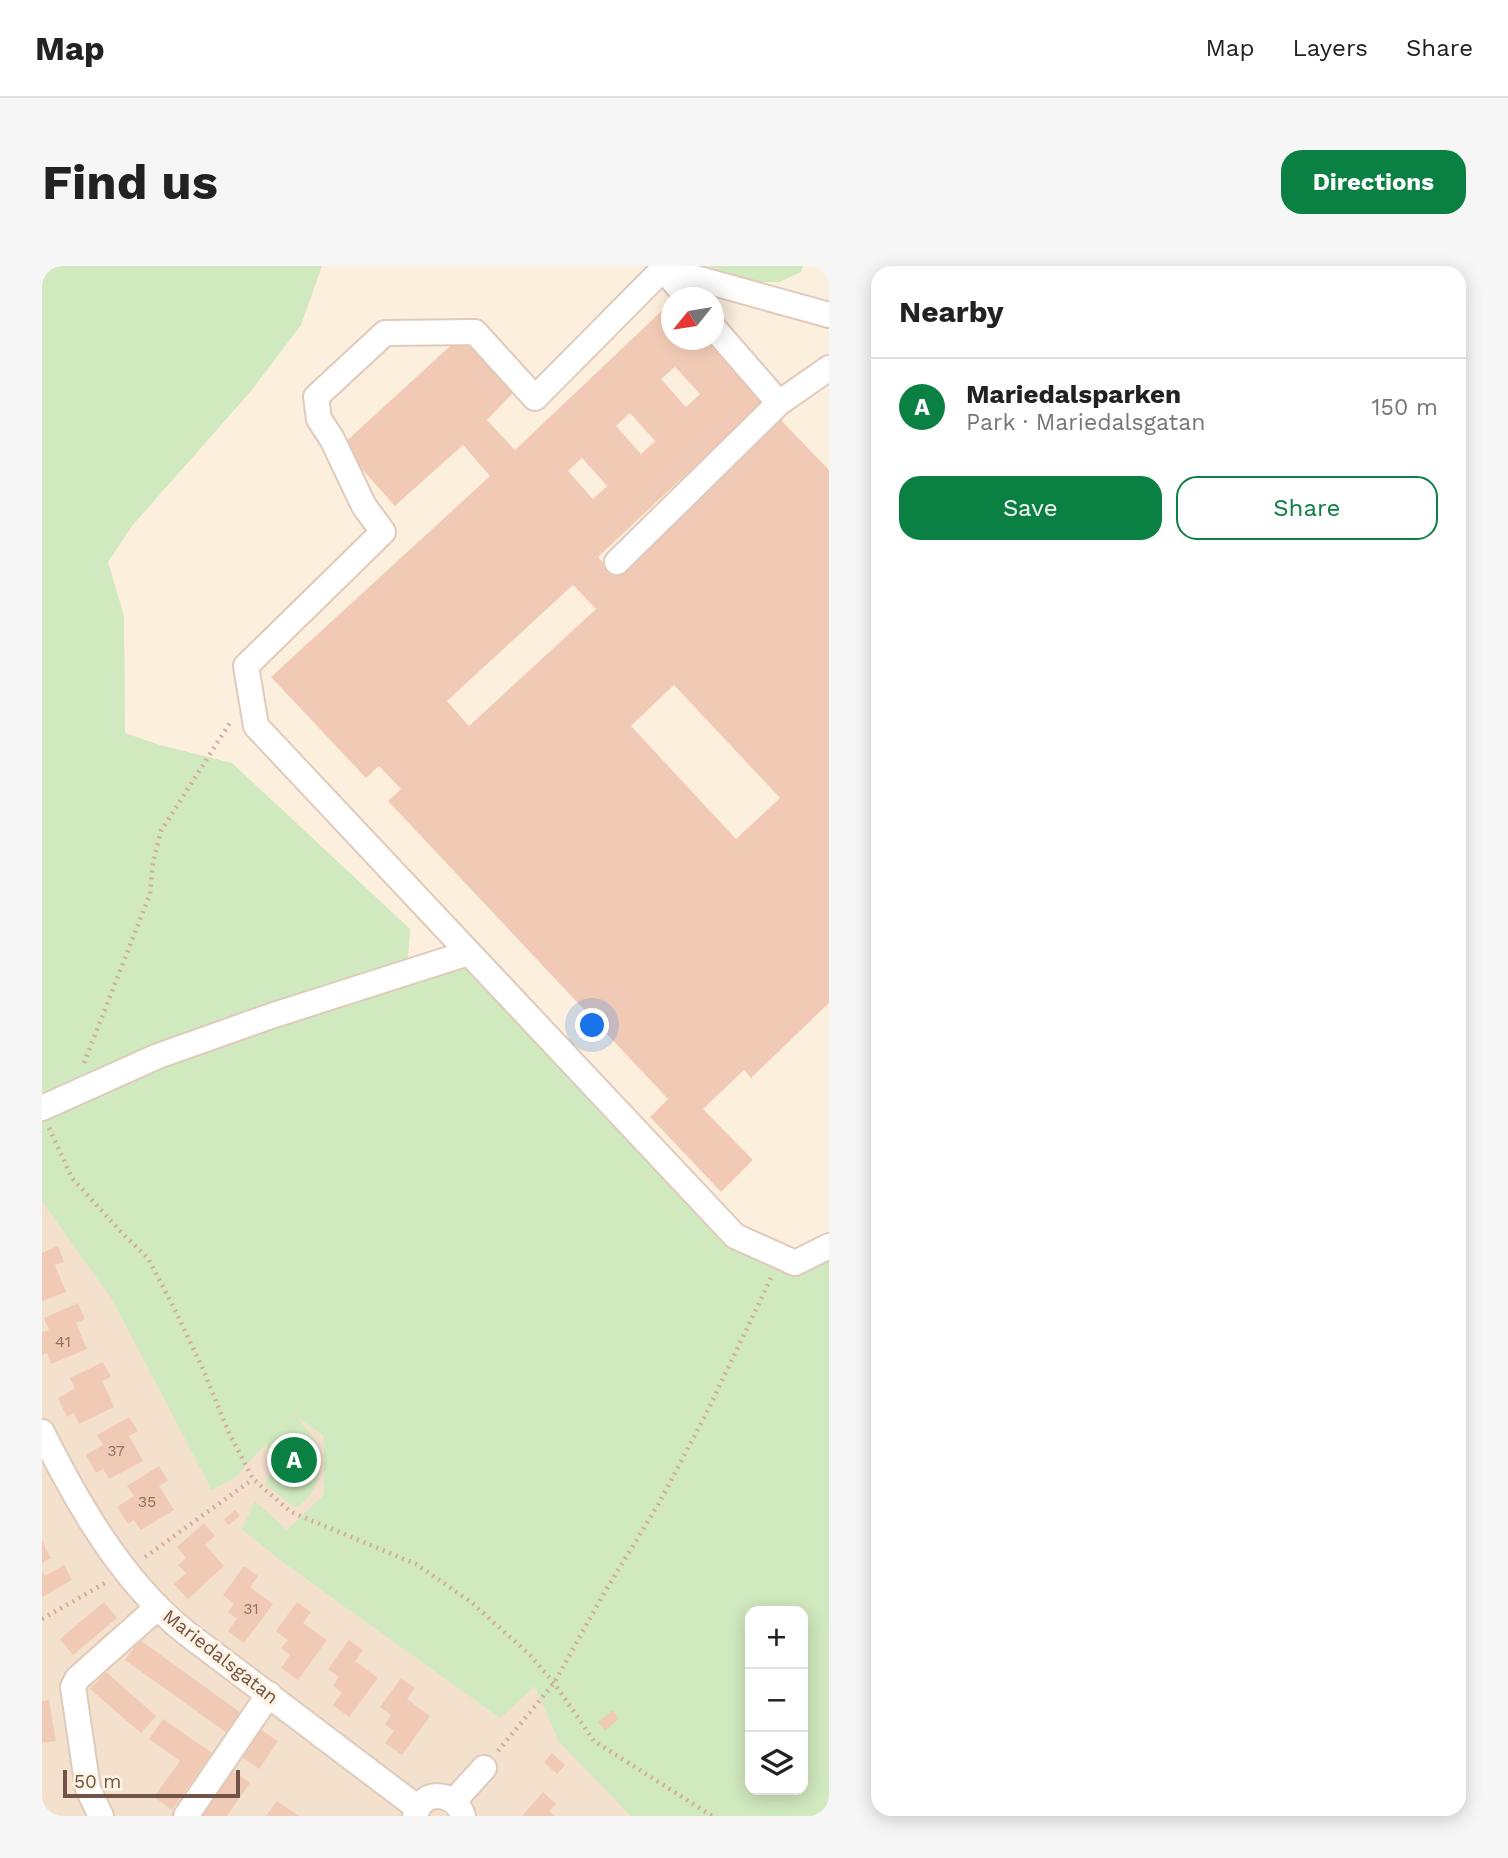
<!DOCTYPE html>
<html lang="en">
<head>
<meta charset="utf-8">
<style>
  body { margin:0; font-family:"Work Sans",sans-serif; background:#f6f6f6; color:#222 }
  .controls { position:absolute; right:21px; bottom:21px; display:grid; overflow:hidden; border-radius:14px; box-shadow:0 4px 18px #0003 }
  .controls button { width:63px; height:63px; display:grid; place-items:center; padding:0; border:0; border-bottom:2px solid #e0e0e0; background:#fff; color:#222; font:35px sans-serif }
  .compass { position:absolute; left:619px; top:21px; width:63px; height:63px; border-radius:50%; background:#fff; box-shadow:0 4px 18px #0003; rotate:240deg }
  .scale { position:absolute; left:21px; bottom:18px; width:177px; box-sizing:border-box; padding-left:7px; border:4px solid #715447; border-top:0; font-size:19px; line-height:24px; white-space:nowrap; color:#715447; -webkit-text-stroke:5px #fff3e4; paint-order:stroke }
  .you { position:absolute; left:551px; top:760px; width:24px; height:24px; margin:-18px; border:5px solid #fff; border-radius:50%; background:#1a73e8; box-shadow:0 0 0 10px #1a73e833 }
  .badge { display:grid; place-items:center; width:46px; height:46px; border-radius:50%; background:#0b8043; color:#fff; font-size:23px; font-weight:700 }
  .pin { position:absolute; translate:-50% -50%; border:4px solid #fff; box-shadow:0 2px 7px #0006 }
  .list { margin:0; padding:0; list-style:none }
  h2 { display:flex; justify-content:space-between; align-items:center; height:91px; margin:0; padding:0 28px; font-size:30px }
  h2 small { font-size:23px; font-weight:400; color:#767676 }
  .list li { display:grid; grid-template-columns:46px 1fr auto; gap:21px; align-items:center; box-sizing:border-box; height:98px; padding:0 28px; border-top:2px solid #e0e0e0 }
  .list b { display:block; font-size:26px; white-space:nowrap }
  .list p { margin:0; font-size:23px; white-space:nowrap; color:#767676 }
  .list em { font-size:23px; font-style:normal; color:#767676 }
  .actions { display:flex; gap:14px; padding:21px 28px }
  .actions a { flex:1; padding:16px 0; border:2px solid #0b8043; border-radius:21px; text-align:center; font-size:24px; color:#0b8043 }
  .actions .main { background:#0b8043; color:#fff }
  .icon { flex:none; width:38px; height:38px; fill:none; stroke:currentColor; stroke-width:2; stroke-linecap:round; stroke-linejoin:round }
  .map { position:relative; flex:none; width:787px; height:1550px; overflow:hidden; border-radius:21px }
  header { display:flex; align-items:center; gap:42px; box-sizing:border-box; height:98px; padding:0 35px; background:#fff; border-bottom:2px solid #e0e0e0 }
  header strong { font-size:33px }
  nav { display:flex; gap:38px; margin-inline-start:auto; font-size:24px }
  .intro { display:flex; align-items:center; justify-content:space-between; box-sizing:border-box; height:168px; padding:0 42px }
  h1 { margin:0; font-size:49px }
  .button { padding:18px 32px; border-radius:21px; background:#0b8043; color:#fff; font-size:24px; font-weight:700 }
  main { display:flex; gap:42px; padding:0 42px }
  aside { flex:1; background:#fff; border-radius:21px; box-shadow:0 4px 18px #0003 }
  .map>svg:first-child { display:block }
  .residential { fill:#f3e0cd }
  .green { fill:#d1e9be; fill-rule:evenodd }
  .building { fill:#f1cab6; fill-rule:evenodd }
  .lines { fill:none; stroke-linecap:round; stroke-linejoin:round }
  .minor-casing { stroke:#dfcabb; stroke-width:28 }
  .path { stroke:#d5ae9a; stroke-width:4.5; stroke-dasharray:2 5; stroke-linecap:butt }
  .minor { stroke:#fff; stroke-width:24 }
  .labels { text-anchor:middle; stroke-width:7; stroke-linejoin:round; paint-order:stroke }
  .number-label { font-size:16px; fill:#917263 }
  .street-label { font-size:19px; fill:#715447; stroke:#fff3e4 }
</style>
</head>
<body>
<header>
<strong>Map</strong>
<nav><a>Map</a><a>Layers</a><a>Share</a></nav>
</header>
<div class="intro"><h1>Find us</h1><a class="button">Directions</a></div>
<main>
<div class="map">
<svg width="787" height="1550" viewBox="0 0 787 1550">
  <rect width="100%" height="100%" fill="#fcefde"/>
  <path class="residential" d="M0 842 715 1550H0Z"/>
  <path class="green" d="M0 0H280L259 59 209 125 90 260 66 296 82 350 83 467 118 479 190 497 368 663 366 693 0 830Z
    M665 0H761L759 6 737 16H715Z
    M426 687 693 970 740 991 787 980V1550H589L517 1476 493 1420 458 1452 238 1294 200 1263 213 1235 245 1264 282 1229V1170L255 1151C261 1160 270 1168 274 1179 283 1202 275 1230 253 1242L223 1218 230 1205 224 1177 194 1211 170 1224 71 1035 0 935V854L30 828ZM708 1345H761V1524H708Z"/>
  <path class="building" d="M629 36V74H663L722 135 556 291 569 305 734 149 787 204V737L709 812 702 804 661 843 711 894 679 926 608 851 626 833 346 535 359 523 337 500 324 512 229 411 448 210 421 179 353 240 299 180 419 70 471 127 445 154 473 184ZM633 101 658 128 644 141 619 113ZM588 147 613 175 599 188 574 160ZM540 192 565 220 551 233 526 205ZM531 319 554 343 427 460 405 435ZM632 419 738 532 694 573 589 460Z
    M16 980 22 996 13 999 24 1026 0 1035V987Z
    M36 1037 43 1053 34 1057 45 1083 9 1098 5 1087 0 1089V1066L7 1064 2 1052Z
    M61 1096 69 1111 60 1115 72 1141 37 1158 32 1147 25 1151 16 1132 33 1123 28 1112Z
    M87 1151 96 1165 87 1170 101 1195 67 1213 61 1203 54 1207 44 1189 61 1179 55 1169Z
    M117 1200 126 1215 117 1220 132 1244 99 1264 92 1254 86 1258 75 1241 92 1230 85 1220Z
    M193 1244 198 1250 186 1259 182 1253Z
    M162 1257 173 1270 163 1279 182 1300 146 1333 132 1318 144 1307 136 1299 144 1292 135 1281Z
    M0 1275 9 1292 0 1297Z
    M22 1299 30 1314 0 1331V1305L3 1310Z
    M202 1300 216 1310 208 1321 231 1338 202 1377 186 1365 195 1353 186 1346 192 1338 181 1329Z
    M62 1336 75 1352 31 1389 18 1373Z
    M255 1336 269 1346 261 1357 285 1374 256 1414 239 1402 248 1389 239 1382 246 1374 234 1365Z
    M98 1374 199 1447 185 1467 83 1394Z
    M307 1374 321 1384 313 1395 336 1412 307 1451 291 1439 300 1427 291 1420 297 1411 286 1403Z
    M64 1406 114 1450 99 1467 48 1423Z
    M359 1412 373 1422 365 1433 388 1450 360 1489 343 1477 352 1465 343 1458 349 1449 338 1441Z
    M7 1434 14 1475 0 1477V1435Z
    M571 1444 577 1453 563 1464 556 1456Z
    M121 1453 170 1487 130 1544 112 1531 138 1495 107 1473Z
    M216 1462 236 1475 217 1503 198 1490Z
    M510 1487 523 1499 515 1508 502 1496Z
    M188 1503 208 1517 185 1550H155Z
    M501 1526 514 1538 507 1545 512 1550H480Z
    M235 1535 257 1550H224Z"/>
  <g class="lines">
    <g class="minor-casing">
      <path id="minor" d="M621 3 493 132 433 66 343 67 274 131 277 153 290 173 322 240 341 266 204 400 214 460 693 970 753 997 787 980
        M621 3 787 49
        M621 3 646 32
        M671 61 737 137
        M575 296 737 137 787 102
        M0 842 116 790 229 750 426 687
        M0 1166C36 1238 79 1314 143 1366L376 1542
        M412 1535 442 1502
        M59 1550 46 1523 31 1421 35 1413 116 1341
        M144 1550 227 1428
        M373 1550C379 1523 413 1524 421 1550"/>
    </g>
    <path class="path" d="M42 797 108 628 111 596 119 565 189 455
      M7 862 30 912 80 967 106 992 132 1042 161 1103 186 1165 211 1213 249 1246 374 1298 429 1336 488 1389 512 1417 552 1475 670 1550
      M103 1291 211 1213
      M0 1353 63 1317
      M456 1485 512 1417 561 1329 617 1237 663 1150 729 1012"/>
    <use href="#minor" class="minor"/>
  </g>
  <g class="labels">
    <g class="number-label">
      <text x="21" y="1081">41</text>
      <text x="74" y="1190">37</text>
      <text x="105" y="1241">35</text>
      <text x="209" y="1348">31</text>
    </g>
    <g class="street-label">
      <text transform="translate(179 1390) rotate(38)" y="7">Mariedalsgatan</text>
    </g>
  </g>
</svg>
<div class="controls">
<button>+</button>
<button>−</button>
<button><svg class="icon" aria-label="layers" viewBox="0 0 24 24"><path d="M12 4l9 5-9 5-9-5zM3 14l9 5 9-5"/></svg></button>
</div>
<svg class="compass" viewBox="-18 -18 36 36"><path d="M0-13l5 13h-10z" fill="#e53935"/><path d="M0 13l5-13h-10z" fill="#767676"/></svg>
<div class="scale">50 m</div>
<div class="you"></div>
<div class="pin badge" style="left:252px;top:1194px">A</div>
</div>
<aside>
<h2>Nearby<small></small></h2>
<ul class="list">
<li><span class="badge">A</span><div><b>Mariedalsparken</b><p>Park · Mariedalsgatan</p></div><em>150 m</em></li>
</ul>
<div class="actions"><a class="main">Save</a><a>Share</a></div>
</aside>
</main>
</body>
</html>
